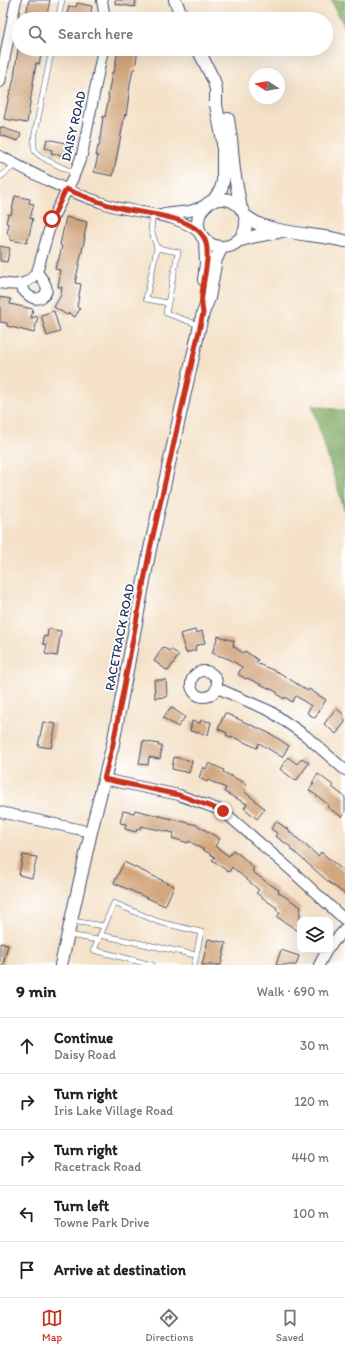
<!DOCTYPE html>
<html lang="en">
<head>
<meta charset="utf-8">
<style>
  body { margin:0; font-family:Itim,sans-serif; background:#f6f6f6; color:#202124 }
  .controls { position:absolute; right:12px; bottom:12px; display:grid; overflow:hidden; border-radius:8px; box-shadow:0 4px 16px #0002 }
  .controls button { width:36px; height:36px; display:grid; place-items:center; padding:0; border:0; border-bottom:1px solid #e0e0e0; background:#fff; color:#202124; font:20px sans-serif }
  .compass { position:absolute; left:249px; top:68px; width:36px; height:36px; border-radius:50%; background:#fff; box-shadow:0 4px 16px #0002; rotate:281deg }
  .stop { position:absolute; width:12px; height:12px; margin:-9px; border:3px solid #c8321e; border-radius:50%; background:#fff }
  .stop.end { background:#c8321e; border-color:#fff; box-shadow:0 1px 4px #0008 }
  .list { margin:0; padding:0; list-style:none }
  h2 { display:flex; justify-content:space-between; align-items:center; height:52px; margin:0; padding:0 16px; font-size:17px }
  h2 small { font-size:13px; font-weight:400; color:#757577 }
  .list li { display:grid; grid-template-columns:26px 1fr auto; gap:12px; align-items:center; box-sizing:border-box; height:56px; padding:0 16px; border-top:1px solid #e0e0e0 }
  .list b { display:block; font-size:15px; white-space:nowrap }
  .list p { margin:0; font-size:13px; white-space:nowrap; color:#757577 }
  .list em { font-size:13px; font-style:normal; color:#757577 }
  .icon { flex:none; width:22px; height:22px; fill:none; stroke:currentColor; stroke-width:2; stroke-linecap:round; stroke-linejoin:round }
  .map { position:relative; flex:none; width:345px; height:965px; overflow:hidden }
  .search { position:absolute; background:#fff; box-shadow:0 4px 16px #0002; left:12px; right:12px; top:12px; height:44px; display:flex; align-items:center; gap:10px; box-sizing:border-box; padding:0 14px; border-radius:22px; color:#757577; font-size:15px }
  .sheet { height:332px; background:#fff }
  nav { display:flex; justify-content:space-around; align-items:center; box-sizing:border-box; height:56px; border-top:1px solid #e0e0e0; background:#fff; font-size:11px; color:#757577 }
  nav a { display:grid; justify-items:center; gap:2px }
  nav .on { color:#c8321e }
  .map>svg:first-child { display:block }
  .forest { fill:#7ea860; stroke:#4c6c5f }
  .building { fill:#d2a780 }
  .lines { fill:none; stroke-linecap:round; stroke-linejoin:round }
  .service-casing { stroke:#3c4a6e; stroke-width:6 }
  .minor-casing { stroke:#3c4a6e; stroke-width:12 }
  .tertiary-casing { stroke:#3c4a6e; stroke-width:14 }
  .service { stroke:#fff; stroke-width:5 }
  .minor { stroke:#fff; stroke-width:10 }
  .tertiary { stroke:#fff; stroke-width:12 }
  .route { stroke:#c8321e; stroke-width:5 }
  .labels { text-anchor:middle; stroke-width:3.5; stroke-linejoin:round; paint-order:stroke }
  .street-label { font-size:13px; fill:#1b2f5e; stroke:#fff }
</style>
</head>
<body>
<div class="map">
<svg width="345" height="965" viewBox="0 0 345 965">
  <rect width="100%" height="100%" fill="#fff"/>
  <filter id="ink" filterUnits="userSpaceOnUse"><feTurbulence type="fractalNoise" baseFrequency=".025" numOctaves="2"/><feDisplacementMap in="SourceGraphic" scale="8" xChannelSelector="R" yChannelSelector="G"/><feConvolveMatrix kernelMatrix="1 2 1 2 8 2 1 2 1" color-interpolation-filters="sRGB"/></filter>
  <filter id="wash" filterUnits="userSpaceOnUse"><feTurbulence type="fractalNoise" baseFrequency=".012" numOctaves="4" result="noise"/><feDisplacementMap in="SourceGraphic" scale="16" xChannelSelector="R" yChannelSelector="G"/><feGaussianBlur stdDeviation="0.9" result="paint"/><feColorMatrix in="noise" values="0 0 0 0 0 0 0 0 0 0 0 0 0 0 0 0 0 1.4 0 .05"/><feComposite in="paint" operator="in"/></filter>
  <g filter="url(#wash)">
    <rect width="100%" height="100%" fill="#f4e1c7"/>
    <path class="forest" d="M331 0H345V28Z
      M312 405 345 411V512Z"/>
    <g id="blocks">
      <path class="building" d="M29 0H50L46 19H25Z
        M115 0H136L135 7 115 4Z
        M77 3 92 6 90 18 67 14 69 6 76 7Z
        M18 49H34L33 54 41 55 39 64 36 63 27 123 4 119 10 91H11L14 78Z
        M118 49H138L135 69H133L130 84 128 102 126 115 125 114 113 176 94 172 98 156H96L98 146 99 147 103 116 105 117 109 96H108L112 72H114Z
        M0 127 21 134 18 141 0 135Z
        M47 139 70 144 67 156 51 153 52 150 45 148Z
        M15 196 30 199 29 203 34 204 30 218 33 219 27 243 10 240V235L7 234 9 224 6 223 8 214 11 215Z
        M66 217 87 222 84 237H85L75 283 81 284 77 307 80 309 75 317 69 313 67 315 54 307 61 295 62 287H58L60 276H59L60 270 55 269 57 262H58L62 246 60 245Z
        M0 246 10 248 7 262 0 261Z
        M0 297 11 299 10 304 33 309 31 318 38 316 34 333 7 326V323L0 322Z
        M54 311 60 332 47 336 41 315Z
        M48 629 61 631 57 656 45 654 47 645 43 644 44 636 47 637Z
        M195 630 196 633 202 631 205 643 195 646 196 650 186 653 180 634Z
        M218 636 234 641 233 646 243 653 245 651 258 660 256 663 280 673 308 691 309 689 326 700 315 718 307 713 311 706 296 696 292 702 285 697 284 699 277 694V692L247 678 246 679 238 674 242 667 229 659 212 653Z
        M163 647 169 651 171 649 179 655 168 671 154 661Z
        M154 680H166L167 697 155 698Z
        M171 707 185 717 178 727 163 718Z
        M336 708 344 715 342 718 345 720V722L336 734 324 724Z
        M225 713 271 734 289 746 282 757 259 743 257 748 233 737 232 738 226 735 227 733 218 729Z
        M201 720 211 722 208 735 190 731 192 721 200 723Z
        M43 722 56 724 51 748 38 746Z
        M143 741 159 744 158 746H162L160 759 149 757 148 765 139 764Z
        M174 757 192 761 189 773 172 769Z
        M288 757 297 764 302 758 309 763 296 781 280 769Z
        M209 763 224 770 223 772 247 784 244 791 265 809 257 819 244 808 247 804 224 792 226 788 208 780 207 782 199 778 203 767 206 769Z
        M318 774 334 786 332 787 345 797V813L342 817 327 807 329 805 309 790 314 784 312 783Z
        M135 810 197 825 220 839 215 846 229 856 233 850 240 855 254 868 252 871 265 881 279 890 278 892 301 907 300 910V932L277 917 280 913 276 910 277 908 256 893 259 890 232 867 229 872 212 860 215 857 189 841 188 843 172 838 174 833 141 826 140 829H137L136 832 125 829 126 824 120 823 123 811 134 813Z
        M276 821 290 831V832L318 856 321 852 345 872V894L331 884 290 848 291 847 275 836 277 833 271 829Z
        M23 855 37 857 32 878 19 875Z
        M124 862 174 886 165 906 114 883Z
        M208 939 226 943 221 965H202Z
        M0 943 8 945 3 965H0Z
        M281 950 299 956 296 965H276Z"/>
    </g>
  </g>
  <g filter="url(#ink)">
    <use href="#blocks" fill-opacity="0" stroke="#3c4a6e" stroke-width="1"/>
    <g class="lines">
      <g class="service-casing">
        <path id="service" d="M58 19 62 0
          M52 49 34 138C34 142 33 147 35 151 40 159 66 169 75 173
          M0 177 16 164
          M153 214 151 229 157 248 146 299 168 303 166 313 199 325
          M157 248 178 252 168 303
          M72 921 104 926
          M69 935 98 940
          M100 935 196 955
          M152 965 94 950 114 903 159 922 201 932 194 965"/>
      </g>
      <g class="minor-casing">
        <path id="minor" d="M102 0 105 19
          M0 82 16 0
          M0 156C32 173 65 191 100 202 108 205 117 208 126 209 153 215 178 215 200 233
          M164 214 190 211 207 205
          M0 283C16 286 30 286 38 269L52 219 73 178 82 155 103 49
          M19 285C23 290 27 296 33 298 36 299 39 299 42 297 53 290 42 279 37 272
          M191 684a13 13 0 1 1 26 0a13 13 0 1 1-26 0Z
          M217 688 270 711 306 736 345 770
          M104 779 179 795 223 811 291 870 345 920
          M0 812 91 832
          M330 946 345 929
          M319 965 327 950"/>
      </g>
      <g class="tertiary-casing">
        <path id="tertiary" d="M175 0 183 19
          M198 49 214 81 216 90V105L223 141V181L221 189 213 201
          M228 119 231 139 234 171 241 209
          M198 223a24 24 0 1 1 48 0a24 24 0 1 1-48 0Z
          M245 216C250 219 256 223 261 225 288 235 318 234 345 241
          M237 241 256 236 278 232
          M204 280 206 263 205 240
          M61 965 91 832 113 744 150 549 200 325 203 313 209 298 216 259 222 247"/>
      </g>
      <use href="#service" class="service"/>
      <use href="#minor" class="minor"/>
      <use href="#tertiary" class="tertiary"/>
    </g>
  </g>
  <g class="lines" filter="url(#ink)">
    <path class="route" d="M52 219 66 189C85 197 104 205 124 209 146 214 195 216 205 240 211 255 203 279 202 295 201 301 202 307 203 313L150 549 113 744 104 779 179 795 223 811"/>
  </g>
  <g class="labels">
    <g class="street-label">
      <text transform="translate(73 126) rotate(-77)" y="5">DAISY ROAD</text>
      <text transform="translate(119 637) rotate(-79)" y="5">RACETRACK ROAD</text>
    </g>
  </g>
</svg>
<div class="controls">
<button><svg class="icon" aria-label="layers" viewBox="0 0 24 24"><path d="M12 4l9 5-9 5-9-5zM3 14l9 5 9-5"/></svg></button>
</div>
<svg class="compass" viewBox="-18 -18 36 36"><path d="M0-13l5 13h-10z" fill="#e53935"/><path d="M0 13l5-13h-10z" fill="#757577"/></svg>
<div class="stop" style="left:52px;top:219px"></div>
<div class="stop end" style="left:223px;top:811px"></div>
<div class="search"><svg class="icon" aria-label="search" viewBox="0 0 24 24"><circle cx="10" cy="10" r="6"/><path d="M15 15l6 6"/></svg>Search here</div>
</div>
<section class="sheet">
<h2>9 min<small>Walk · 690 m</small></h2>
<ul class="list">
<li><svg class="icon" aria-label="ahead" viewBox="0 0 24 24"><path d="M12 20V5M6 11l6-6 6 6"/></svg><div><b>Continue</b><p>Daisy Road</p></div><em>30 m</em></li>
<li><svg class="icon" aria-label="right" viewBox="0 0 24 24"><path d="M7 20v-9h11M14 6l5 5-5 5"/></svg><div><b>Turn right</b><p>Iris Lake Village Road</p></div><em>120 m</em></li>
<li><svg class="icon" aria-label="right" viewBox="0 0 24 24"><path d="M7 20v-9h11M14 6l5 5-5 5"/></svg><div><b>Turn right</b><p>Racetrack Road</p></div><em>440 m</em></li>
<li><svg class="icon" aria-label="left" viewBox="0 0 24 24"><path d="M17 20v-9H6M10 6l-5 5 5 5"/></svg><div><b>Turn left</b><p>Towne Park Drive</p></div><em>100 m</em></li>
<li><svg class="icon" aria-label="arrive" viewBox="0 0 24 24"><path d="M6 21V4h12l-3 4 3 4H6"/></svg><div><b>Arrive at destination</b></div></li>
</ul>
</section>
<nav>
<a class="on"><svg class="icon" aria-label="map" viewBox="0 0 24 24"><path d="M3 6l6-2 6 2 6-2v14l-6 2-6-2-6 2zM9 4v14M15 6v14"/></svg>Map</a>
<a><svg class="icon" aria-label="directions" viewBox="0 0 24 24"><path d="M12 3l9 9-9 9-9-9zM9 14v-3h6M13 9l2 2-2 2"/></svg>Directions</a>
<a><svg class="icon" aria-label="saved" viewBox="0 0 24 24"><path d="M7 4h10v16l-5-4-5 4z"/></svg>Saved</a>
</nav>
</body>
</html>
